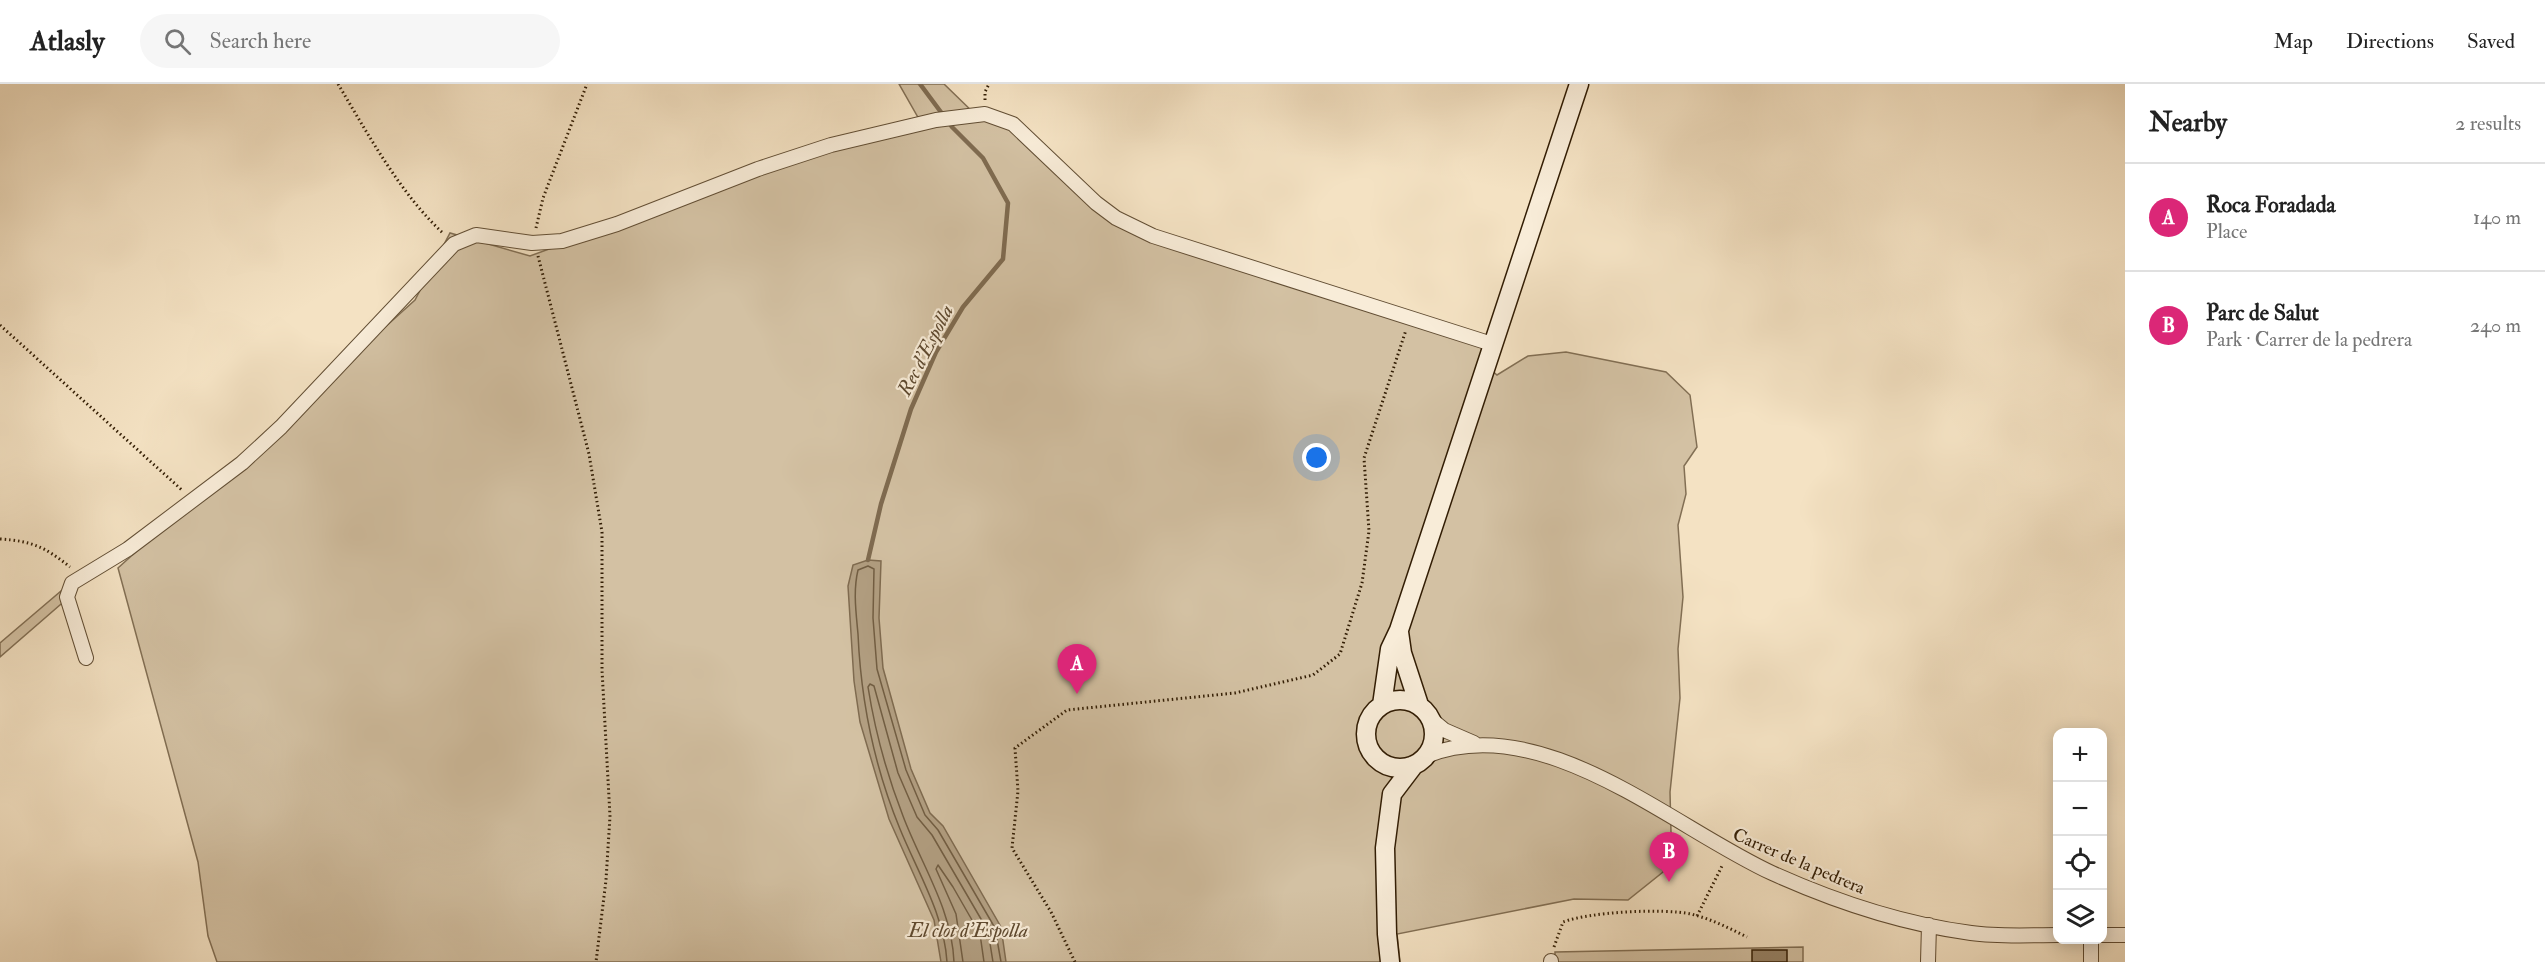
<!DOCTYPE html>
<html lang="en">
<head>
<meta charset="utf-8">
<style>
  body { margin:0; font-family:"IM FELL Double Pica",serif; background:#f6f6f6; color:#222 }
  .controls { position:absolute; right:18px; bottom:18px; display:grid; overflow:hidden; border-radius:12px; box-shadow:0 3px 15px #0003 }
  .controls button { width:54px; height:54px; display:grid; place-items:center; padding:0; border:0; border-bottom:2px solid #e0e0e0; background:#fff; color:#222; font:30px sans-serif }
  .you { position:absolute; left:1317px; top:374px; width:21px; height:21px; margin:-15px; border:4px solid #fff; border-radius:50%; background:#1a73e8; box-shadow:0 0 0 9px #1a73e833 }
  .badge { display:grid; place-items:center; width:39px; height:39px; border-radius:50%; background:#db2777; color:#fff; font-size:20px; font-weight:700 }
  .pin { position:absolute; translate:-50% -50px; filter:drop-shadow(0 2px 3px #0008) }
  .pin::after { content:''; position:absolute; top:32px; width:21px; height:18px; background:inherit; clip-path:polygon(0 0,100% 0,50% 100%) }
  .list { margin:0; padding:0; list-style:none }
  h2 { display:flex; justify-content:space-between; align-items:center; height:78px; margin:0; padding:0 24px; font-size:26px }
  h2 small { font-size:20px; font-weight:400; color:#767676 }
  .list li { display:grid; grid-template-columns:39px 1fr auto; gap:18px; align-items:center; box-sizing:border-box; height:108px; padding:0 24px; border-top:2px solid #e0e0e0 }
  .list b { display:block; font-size:22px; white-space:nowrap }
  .list p { margin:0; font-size:20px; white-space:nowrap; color:#767676 }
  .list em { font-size:20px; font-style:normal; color:#767676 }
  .icon { flex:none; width:33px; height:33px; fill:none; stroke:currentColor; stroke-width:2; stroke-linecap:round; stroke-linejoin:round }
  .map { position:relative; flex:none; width:2125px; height:878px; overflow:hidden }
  header { display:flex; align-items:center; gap:36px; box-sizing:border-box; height:84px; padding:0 30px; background:#fff; border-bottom:2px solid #e0e0e0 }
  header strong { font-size:28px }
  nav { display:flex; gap:33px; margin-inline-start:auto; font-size:21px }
  .search { width:420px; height:54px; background:#f6f6f6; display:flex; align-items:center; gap:15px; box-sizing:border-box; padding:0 21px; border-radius:33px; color:#767676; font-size:22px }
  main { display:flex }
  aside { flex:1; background:#fff }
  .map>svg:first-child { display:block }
  .green { fill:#d3c1a3; stroke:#826f54; stroke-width:1.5 }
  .water { fill:#b29f82; stroke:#7f6b50; stroke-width:1.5 }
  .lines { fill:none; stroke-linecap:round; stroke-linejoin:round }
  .shore { stroke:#725e43; stroke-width:1.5 }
  .stream { stroke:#7f6b50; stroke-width:4.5 }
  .building { fill:#978367; stroke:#321d04; stroke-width:1.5 }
  .street-casing { stroke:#624e34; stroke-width:16 }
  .secondary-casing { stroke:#321d04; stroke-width:21 }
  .path { stroke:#321d04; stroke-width:3; stroke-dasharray:1.5 3; stroke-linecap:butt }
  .street { stroke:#f8ecd8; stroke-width:14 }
  .secondary { stroke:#f8ecd8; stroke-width:18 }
  .labels { text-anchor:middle; stroke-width:4.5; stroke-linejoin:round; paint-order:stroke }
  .street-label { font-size:18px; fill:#321d04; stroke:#f8ecd8 }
  .water-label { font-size:20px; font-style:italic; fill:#5f4a30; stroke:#f8ecd8 }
</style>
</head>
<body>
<header>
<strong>Atlasly</strong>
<div class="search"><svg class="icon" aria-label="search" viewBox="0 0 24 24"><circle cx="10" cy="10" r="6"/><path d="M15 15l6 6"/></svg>Search here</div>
<nav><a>Map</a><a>Directions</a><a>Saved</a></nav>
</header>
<main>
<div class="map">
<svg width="2125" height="878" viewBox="0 0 2125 878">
  <rect width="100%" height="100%" fill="#f4e2c3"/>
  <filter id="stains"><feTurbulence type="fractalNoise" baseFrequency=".00333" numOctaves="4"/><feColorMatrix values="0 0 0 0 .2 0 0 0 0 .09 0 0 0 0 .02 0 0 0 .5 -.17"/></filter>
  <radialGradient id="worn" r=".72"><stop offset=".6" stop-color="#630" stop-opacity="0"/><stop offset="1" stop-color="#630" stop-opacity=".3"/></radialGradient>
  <path class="green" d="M899 0H944L979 34 999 30 1122 137 1495 260 1488 283 1497 291 1528 272 1566 268 1666 288 1690 311 1697 363 1684 382 1686 410 1678 441 1683 513 1678 565 1680 614 1670 708 1671 748 1676 767 1663 788 1628 816 1574 815 1397 850 1400 878H217L208 852 198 778 118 484 415 216 450 149 530 172 831 62 924 44Z
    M61 507 68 514 0 573V559Z
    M1803 863V878H1555V868Z"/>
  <path class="water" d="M868 476 881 477 879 534 883 584 911 685 930 729 943 742 1001 843 1006 878H941L934 836 889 735 860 638 854 597 848 502 853 481Z"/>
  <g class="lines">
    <path class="shore" d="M947 878C944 830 918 789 900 745 874 682 861 618 858 550 856 528 853 507 858 486L868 482 874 485 873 534 877 585 906 686 925 731 938 746 995 844 1001 878
      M954 878C952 825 921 780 903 732 887 691 875 647 868 603L870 600 874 602 898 689 917 733 932 751 988 847 993 878
      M963 878 956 830 936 785 938 781 953 803 980 850 984 878"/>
    <path class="stream" d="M868 476 881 420 911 325 936 268 963 223 1003 175 1008 119 983 74 952 43 920 0"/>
  </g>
  <path class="building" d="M1752 866H1787V878H1752Z"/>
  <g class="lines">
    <g class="street-casing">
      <path id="street" d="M86 574 67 513 72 499 128 465 242 379 281 343 454 160 476 151 532 159 562 157 617 140 758 85 831 61 936 36 985 30 1013 40 1096 119 1116 134 1153 152 1492 260
        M1432 636 1444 646 1474 659
        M1426 672C1542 625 1672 743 1772 789 1834 817 1903 840 1971 849 1999 853 2029 851 2058 851
        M2102 851H2125
        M2091 856V878
        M1551 878V877
        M1928 878 1929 841"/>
    </g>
    <g class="secondary-casing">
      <path id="secondary" d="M1399 548 1402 569 1419 621
        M1366 650a34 34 0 1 1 68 0a34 34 0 1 1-68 0Z
        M1382 621 1390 565 1399 546 1579 0
        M1390 878 1387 850 1385 764 1392 710 1414 681"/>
    </g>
    <path class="path" d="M338 0C368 50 401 111 444 150
      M985 16V8L989 0
      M536 144 543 114 587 0
      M538 172 589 370 602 448V586L610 732 606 796 596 878
      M0 241 183 407
      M0 455C32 457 45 463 70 483
      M1697 832 1723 780
      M1554 863 1563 838C1589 828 1663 824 1691 830 1711 835 1729 844 1747 853
      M1075 878 1051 828 1012 764 1018 707 1015 664 1067 626 1235 609 1313 591 1340 570 1362 499 1369 447 1364 374 1406 246"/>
    <use href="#street" class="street"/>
    <use href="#secondary" class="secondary"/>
  </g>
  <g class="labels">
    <g class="street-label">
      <text transform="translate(1799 777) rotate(23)" y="6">Carrer de la pedrera</text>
    </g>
    <g class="water-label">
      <text transform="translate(925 266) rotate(-63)" y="7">Rec d'Espolla</text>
      <text x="968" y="853">El clot d'Espolla</text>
    </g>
  </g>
  <rect width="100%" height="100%" filter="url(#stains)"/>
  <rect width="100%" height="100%" fill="url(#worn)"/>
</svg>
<div class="controls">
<button>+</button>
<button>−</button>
<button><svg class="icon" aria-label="locate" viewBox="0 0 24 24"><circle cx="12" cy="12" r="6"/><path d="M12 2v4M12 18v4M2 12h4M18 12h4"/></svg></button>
<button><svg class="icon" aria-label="layers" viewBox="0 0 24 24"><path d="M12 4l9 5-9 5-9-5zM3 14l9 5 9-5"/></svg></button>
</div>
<div class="you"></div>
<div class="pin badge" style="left:1077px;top:610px">A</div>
<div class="pin badge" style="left:1669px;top:798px">B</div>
</div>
<aside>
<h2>Nearby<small>2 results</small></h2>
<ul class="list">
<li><span class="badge">A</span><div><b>Roca Foradada</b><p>Place</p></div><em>140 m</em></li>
<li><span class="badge">B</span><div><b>Parc de Salut</b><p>Park · Carrer de la pedrera</p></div><em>240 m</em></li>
</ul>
</aside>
</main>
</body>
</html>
